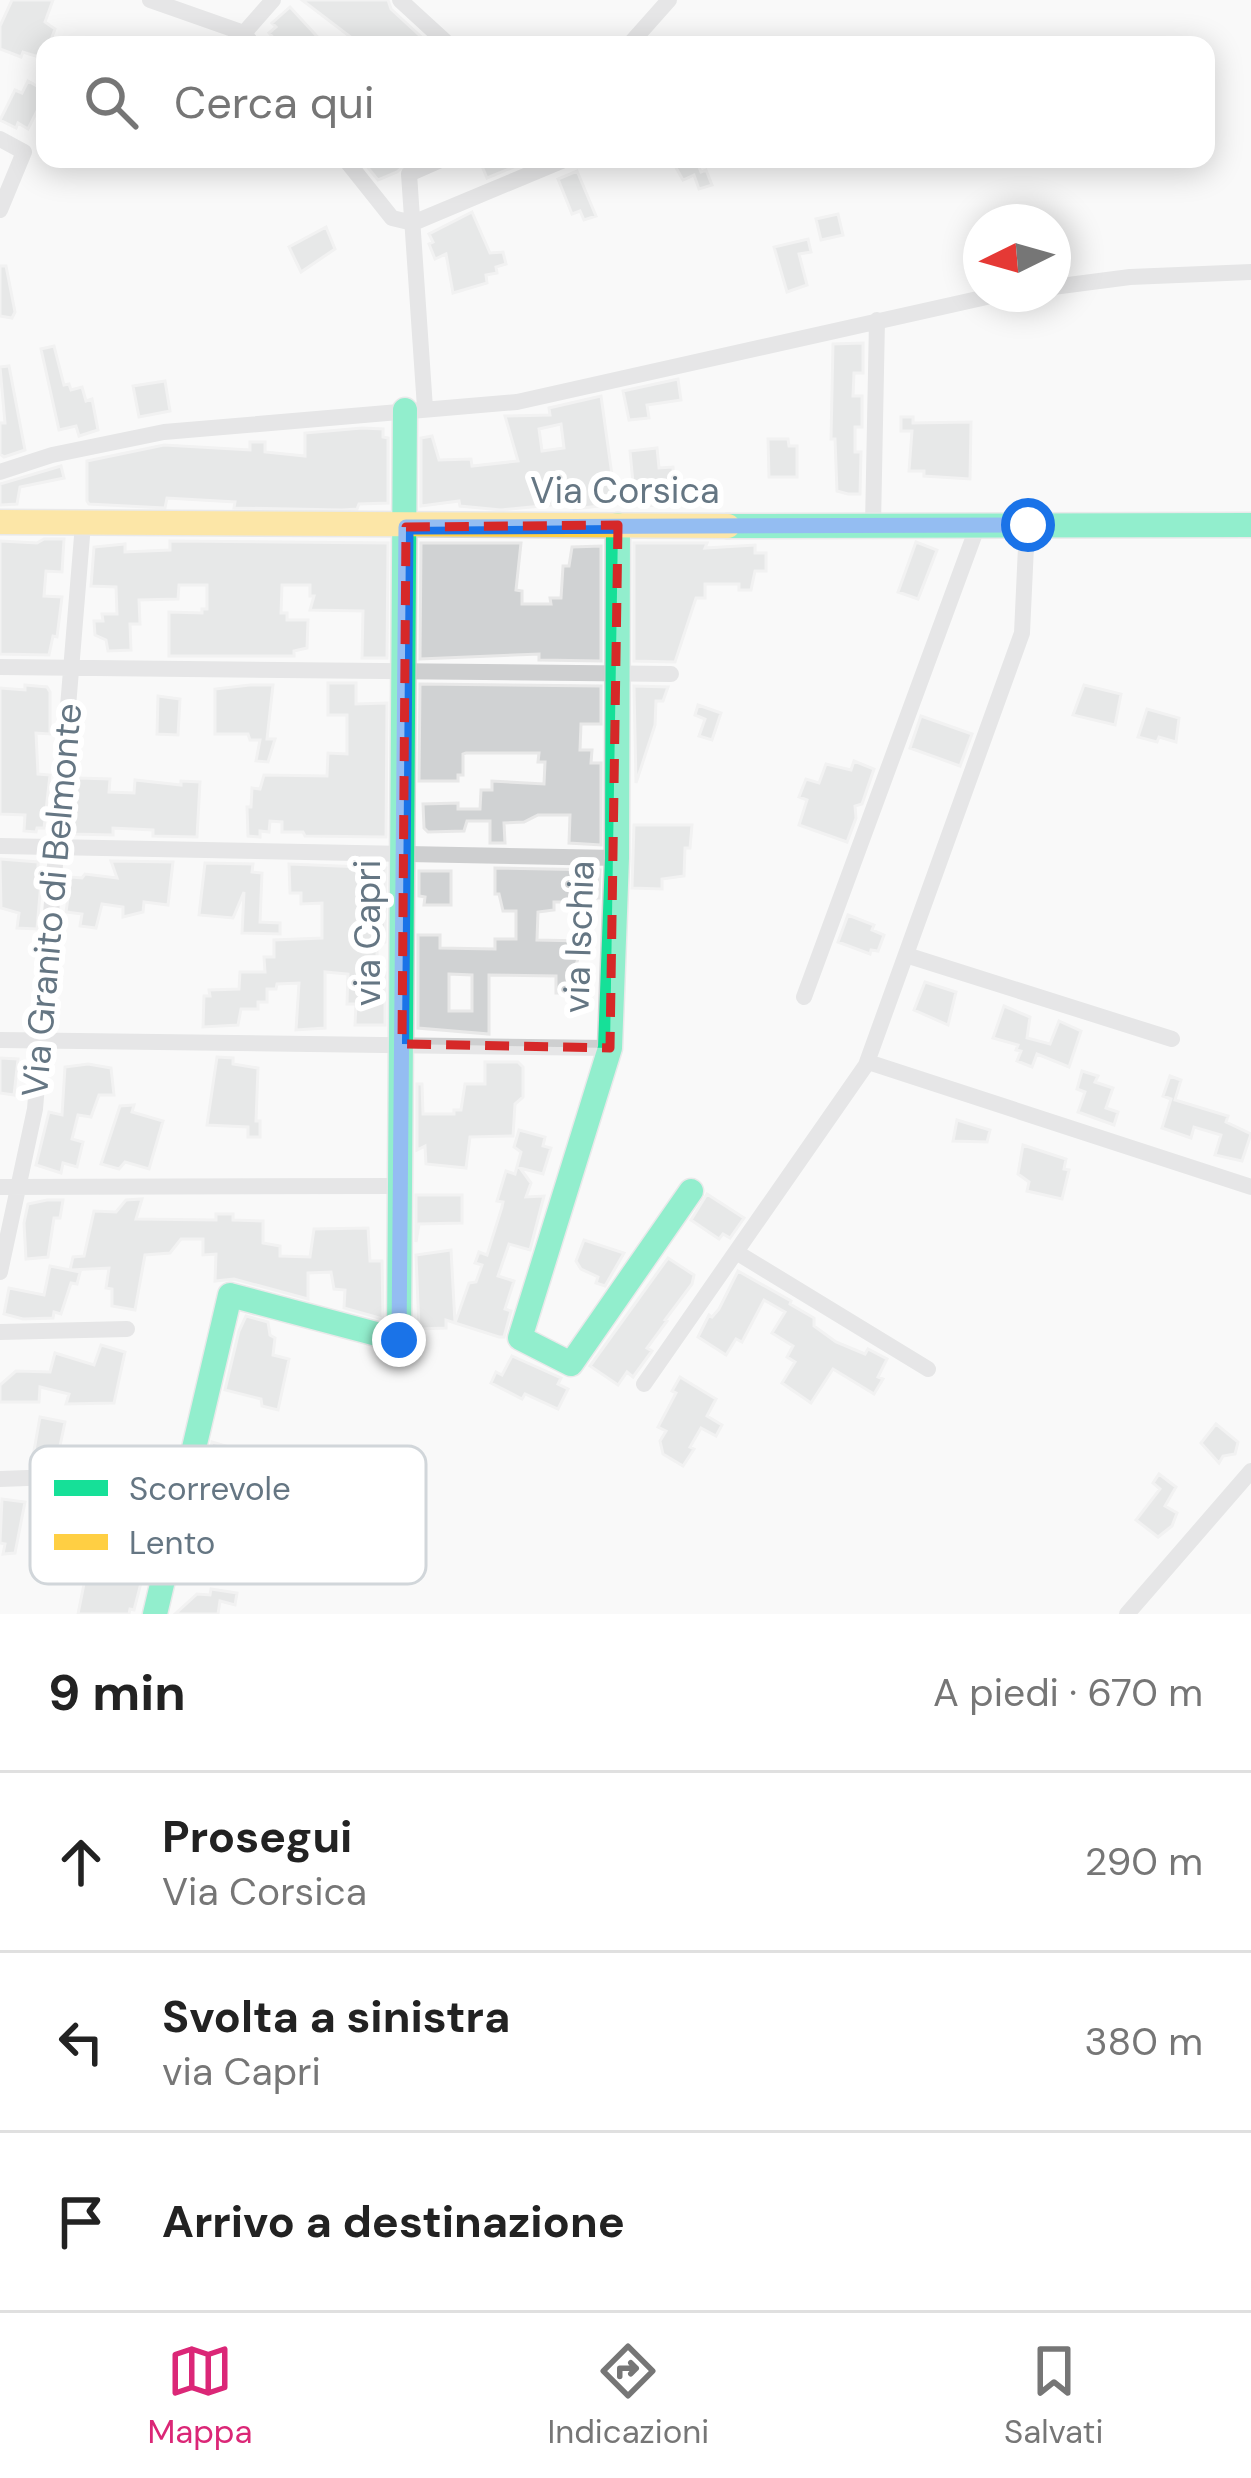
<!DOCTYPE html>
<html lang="it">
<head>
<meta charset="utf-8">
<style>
  body { margin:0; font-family:"DM Sans",sans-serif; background:#f2f2f2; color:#222 }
  .compass { position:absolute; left:963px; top:204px; width:108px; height:108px; border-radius:50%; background:#fff; box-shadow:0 6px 30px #0003; rotate:265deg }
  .stop { position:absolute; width:36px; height:36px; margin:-27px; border:9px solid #1a73e8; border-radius:50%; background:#fff }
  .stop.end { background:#1a73e8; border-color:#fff; box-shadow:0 3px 12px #0008 }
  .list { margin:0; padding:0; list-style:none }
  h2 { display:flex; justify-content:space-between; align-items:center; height:156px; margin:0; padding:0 48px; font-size:51px }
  h2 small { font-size:39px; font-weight:400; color:#767676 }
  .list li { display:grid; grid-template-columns:78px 1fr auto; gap:36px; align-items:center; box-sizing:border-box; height:180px; padding:0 48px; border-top:3px solid #e0e0e0 }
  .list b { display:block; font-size:45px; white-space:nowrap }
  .list p { margin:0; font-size:39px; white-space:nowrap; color:#767676 }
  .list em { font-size:39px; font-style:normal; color:#767676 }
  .icon { flex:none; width:66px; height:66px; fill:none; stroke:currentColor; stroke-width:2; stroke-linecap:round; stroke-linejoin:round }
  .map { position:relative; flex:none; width:1251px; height:1614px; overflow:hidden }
  .search { position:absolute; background:#fff; box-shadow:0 6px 30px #0003; left:36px; right:36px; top:36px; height:132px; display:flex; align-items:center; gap:30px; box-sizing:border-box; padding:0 42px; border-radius:24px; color:#767676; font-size:45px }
  .sheet { height:696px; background:#fff }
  nav { display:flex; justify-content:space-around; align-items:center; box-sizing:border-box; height:168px; border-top:3px solid #e0e0e0; background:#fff; font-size:33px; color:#767676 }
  nav a { display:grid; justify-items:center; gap:6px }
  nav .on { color:#db2777 }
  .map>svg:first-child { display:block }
  .building { fill:#d0d2d3; stroke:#e8e8e8; stroke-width:3; fill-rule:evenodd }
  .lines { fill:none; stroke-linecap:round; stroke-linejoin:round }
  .fast-casing { stroke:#d5d6d7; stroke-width:27 }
  .slow-casing { stroke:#d5d6d7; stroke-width:27 }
  .street { stroke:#cecfd0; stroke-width:16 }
  .fast { stroke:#16e098; stroke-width:24 }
  .slow { stroke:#ffcf43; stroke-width:24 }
  .route { stroke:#1a73e8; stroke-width:15 }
  .marked { fill:none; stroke:#d62828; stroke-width:9; stroke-dasharray:24 15; stroke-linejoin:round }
  .labels { text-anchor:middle; stroke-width:12; stroke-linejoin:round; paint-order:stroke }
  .street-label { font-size:36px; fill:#657683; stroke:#fff }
  .key { fill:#fff; stroke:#d1d6da; stroke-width:3 }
  .key-label { font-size:33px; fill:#657683 }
</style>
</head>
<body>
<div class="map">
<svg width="1251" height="1614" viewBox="0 0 1251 1614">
  <rect width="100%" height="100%" fill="#f9f9f9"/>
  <path class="building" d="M12 0H53L45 22 55 29 49 45H45V59L23 52 21 57 0 49V26Z
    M302 0H388L391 9 430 45H361Z
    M290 7 325 45H280L269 33 276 27 272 23Z
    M28 81 42 89 38 97 43 99 28 129 18 123 16 128 0 120 15 90 22 93Z
    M369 159H411L397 172 378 180 364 163Z
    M479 159H533L487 178Z
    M671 159H696L701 172 706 170 712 185 699 189 694 175 683 180Z
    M577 171 596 216 584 220 580 211 572 214 558 179Z
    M472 212 490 253 503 252 506 264 496 267 497 273 486 275 487 283 453 293 446 254 435 259 429 244 433 242 429 234Z
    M838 214 843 235 821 240 816 219Z
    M326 227 335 249 301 272 289 247Z
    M808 239 811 252 799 254 807 285 787 292 774 247Z
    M0 266H6L15 312 12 318 0 316Z
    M863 343V373H854L853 396H862V427H855V452H861L860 494H848L837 491 835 439H831L833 344Z
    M54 346 64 385 69 384 71 390 82 387 86 401 92 399 98 430 79 436 76 426 59 430 41 349Z
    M9 366 25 450 4 457 0 454V423H5L0 367Z
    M678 379 681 400 647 405 649 418 629 420 623 391Z
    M165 381 170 411 139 417 133 386Z
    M601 396 616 504 574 509 571 503 501 510 460 506 459 501 421 506V438L432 436 439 460 471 459 472 466 518 461 505 416 550 415 549 408ZM561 424 564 448 542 451 539 429Z
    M901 417H913V423L971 422 970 479 924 476V471H909L912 431H901Z
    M362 428 383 429V437L388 438V503L359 504 357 509 342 510 234 508 235 502 167 498 165 508 89 504 87 501V461L164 445 250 450V442H265V452L305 456V433Z
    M768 439H788L789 446H797V477H769Z
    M657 448 659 468 673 467 674 506 630 505 628 494 634 493 630 451Z
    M61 466 64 478 20 487 17 504 0 505V484Z
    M44 539H64L62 572 46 571 44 596 62 597 57 637 53 636 49 655 0 654V541L37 543Z
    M170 541 388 543 387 658H362L363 611 310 610 314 596H310V585H282L281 613H287V620H308L307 648 294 651V656H169V612L202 613V609H207V585H179L178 599 139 600 140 624H130L131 650 108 651 106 640 95 635 94 621H103L102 614H117L116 587 91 586 94 547 125 544V552L170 550Z
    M916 542 937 550 918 599 898 592Z
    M421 543H521L516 590 522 591V604H551L550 598H561L563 566H569L572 547 601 546V661L539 660V654L420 659Z
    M634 543H707L705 548 755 545V553H766V571H755L751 590H739V584H705V598H696L675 662 634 661Z
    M328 683H356V704L387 703 386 837 305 836 303 832H282V822L270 821 269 832 260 831V837L248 836 247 807H251L252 788 260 789 264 775 327 776 328 753 347 754V715H328Z
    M420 684 601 686V724H581L580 750H592L591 763H601V845L569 843 570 815H538L524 822 504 823 505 843H490V821H467L464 831 428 832 424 828 423 804 458 803V809H480L481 790H492V781L544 784 545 762H538L539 753H466L463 754V775H458V781H419Z
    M25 685 47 687 50 692V734L36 733 38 774 50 775 44 828H37L36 832 24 831 25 815 0 814V688L25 690Z
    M250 685H273L267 739H275L268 762 256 761 260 740H250L248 734H215V689Z
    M1084 685 1121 694 1115 725 1073 715Z
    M634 686 668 687 663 701H656L655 725 636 783Z
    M158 696 180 699 178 735 157 734Z
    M698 705 721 713 712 740 699 736 705 719 695 715Z
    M1147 709 1179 718 1176 742 1159 737 1157 742 1138 737Z
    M921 716 972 734 960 766 910 748Z
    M854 761 874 769 862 804 855 806 856 818 847 842 799 825 807 800 799 797 806 779 819 783 826 764 851 770Z
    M78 778 110 779 109 792 134 793 135 780 181 785V781L200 782 197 837 153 836V830L113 828V835L73 834Z
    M634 825H692L690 848H685L684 876 662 879V889L632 888Z
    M0 859 38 862V869L42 870 37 929 17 928 19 913 1 908Z
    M111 861 173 862 168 905 144 902 143 912 123 917V907L102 904 96 928 80 926 82 914 66 912 71 877 82 878 85 874 117 878Z
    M205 863 253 864 252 872 262 873 260 922 280 923V934L242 933 244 892 233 918 199 915Z
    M289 864 386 868 385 942H379L377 949V973H385V1025H355L356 1004H347L348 974 325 972V1028L296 1030 299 983 277 984 276 989H267V1002H258V1009H241L238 1025 203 1027 204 996H210L209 990 239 989 240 972H265L264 957H274V940L322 938V903L301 904V893H290Z
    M495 868 600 870 599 898H591V910H579V902H554V910L538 912 537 940 583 941 573 976H569V993H556V976L489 975V1034L418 1028V935H440V948L495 949V939H516V911H503L499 894H495ZM449 974 472 975V1011H449Z
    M419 871H451V905H424L425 897 419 896Z
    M848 915 874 925 872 930 884 935 878 951 871 950 870 954 838 942Z
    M925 982 956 992 948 1025 914 1010Z
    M1004 1006 1030 1017 1027 1038 1050 1044 1059 1021 1081 1031 1069 1067 1037 1054 1032 1067 1017 1061 1021 1051 1016 1050 1018 1045 993 1038Z
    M217 1057 233 1058V1064L258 1068 256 1121H260V1137H248V1127L207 1125Z
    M0 1058 18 1059 14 1095 0 1093Z
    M485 1062H518L523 1067V1097L515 1104 513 1136 470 1137 466 1168 426 1164 425 1146 417 1150V1084H422L423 1114H454V1110H461L465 1084H485Z
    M88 1064 111 1068 114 1095H99L91 1117 78 1115 72 1139 83 1142 77 1167 63 1163 61 1173 36 1165 49 1112 62 1115 65 1067Z
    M1082 1071 1098 1076 1095 1082 1113 1088 1106 1108 1118 1112 1114 1125 1078 1112 1085 1092 1077 1089Z
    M1170 1076 1181 1080 1175 1100 1228 1116 1226 1122 1251 1134 1242 1161 1215 1155 1221 1135 1194 1127 1191 1138 1162 1128 1171 1099 1163 1096Z
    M134 1105 132 1112 163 1121 149 1169 125 1162 119 1169 101 1164 120 1106Z
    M957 1120 990 1130 987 1142 953 1141Z
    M519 1130 545 1137 543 1146 551 1148 543 1174 520 1168 531 1183 526 1197 544 1196 530 1250 509 1244 498 1276 514 1281 505 1309 511 1311 504 1337H499L455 1323 469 1283 476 1282 482 1265 475 1263 479 1252 487 1255 502 1207 503 1202 497 1201 506 1171 515 1174 521 1152 514 1147Z
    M1023 1145 1066 1159 1064 1169 1069 1170 1062 1199 1027 1191 1029 1182 1018 1174Z
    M707 1194 744 1218 730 1238 723 1234 719 1239 691 1220Z
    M416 1195H462V1223L419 1224 416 1242Z
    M142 1199 136 1219 216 1220V1214H233V1220L263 1221V1243L280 1246V1256L310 1257 314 1229 368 1228 370 1261H382L383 1319 344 1308 345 1290 334 1289 331 1272 308 1273V1299L234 1279 215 1281 216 1254 203 1255V1239H181L170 1253 145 1255 135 1310 112 1306V1289L106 1288 109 1268 70 1270 73 1257 84 1256 94 1211 116 1212 126 1200Z
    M47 1200H63L60 1218H54L48 1257 26 1259 24 1223 28 1204Z
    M584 1240 624 1253 605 1286 596 1283 598 1277 581 1269 576 1261Z
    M451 1250 455 1323 446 1320V1328L419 1329 416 1255Z
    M668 1258 694 1275 692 1284 665 1320 667 1321 647 1348 652 1351 633 1377 627 1372 618 1385 590 1366Z
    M50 1266 80 1272 77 1284 71 1283 61 1314 54 1312 53 1318 23 1319 4 1314 9 1288 44 1295Z
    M738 1271 791 1301 790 1304 814 1318V1326L836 1342 865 1354 868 1349 887 1359 878 1377 883 1379 874 1394 833 1369 811 1403 782 1383 795 1362 787 1357 793 1346 772 1333 785 1312 764 1300 742 1342 736 1339 726 1355 698 1337 709 1315 712 1317 719 1309Z
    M246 1316 268 1322 270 1335 275 1338 273 1355 289 1359 278 1410 262 1406 261 1399 225 1390 239 1331Z
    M101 1345 125 1352 114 1403 66 1404 69 1394 40 1387 39 1402H0V1385L16 1371 50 1372 55 1353 94 1365Z
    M512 1356 561 1378 558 1384 568 1389 558 1409 525 1394 522 1399 491 1383 496 1372 502 1375Z
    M680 1377 716 1399 707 1416 722 1425 716 1436 701 1428 690 1447 694 1449 683 1466 663 1454 660 1441 666 1431 658 1427 676 1393 672 1391Z
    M40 1417 65 1422 56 1465 32 1462Z
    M1216 1424 1238 1442 1235 1454 1223 1456 1219 1463 1201 1443Z
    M212 1442 252 1454 254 1448 269 1451 261 1486 254 1484 248 1509 255 1511 253 1522 211 1513 213 1506 202 1504Z
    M1159 1474 1176 1487 1165 1506 1177 1513 1172 1526 1158 1537 1136 1520 1160 1489 1153 1483Z
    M2 1499 25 1502 15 1553 3 1554 5 1544 0 1543Z
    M91 1558 144 1571 134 1610 130 1609 129 1614H78L84 1584 74 1582 77 1569 88 1571Z
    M211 1589 237 1593 235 1605 220 1601 218 1614H175L197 1594 210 1595Z"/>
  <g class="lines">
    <g class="fast-casing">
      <path id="fast" d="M618 525 617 858 610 1048 520 1338 571 1364 691 1191
        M728 526 1251 525
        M155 1614 230 1295 399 1340 405 410"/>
    </g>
    <g class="slow-casing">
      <path id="slow" d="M0 522 728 526"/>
    </g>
    <path class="street" d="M150 0 244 33 253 45
      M400 0 449 45
      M244 33 273 0
      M629 45 669 0
      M0 139 24 152 0 210
      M345 159 392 218 413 223 566 159
      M1053 287 1130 277 1251 272
      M425 408 409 174 443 159
      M0 472 52 455 164 432 517 402 1000 294
      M873 525 877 320
      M0 667 671 674
      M0 846 617 858
      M906 955 1172 1039
      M804 997 978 525
      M0 1040 610 1048
      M868 1062 1251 1187
      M0 1187 400 1186
      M736 1252 928 1369
      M0 1272 35 1109 83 524
      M0 1332 127 1329
      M644 1384 866 1065 1022 633 1027 525
      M0 1479 54 1477
      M1127 1614 1251 1471"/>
    <use href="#fast" class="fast"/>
    <use href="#slow" class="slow"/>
  </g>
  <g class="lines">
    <path class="route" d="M399 1340 406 527 1028 525"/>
  </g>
  <path d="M0 0H1251V1614H0ZM618 525 610 1048 402 1044 406 527Z" fill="#f9f9f9" fill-opacity=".55" fill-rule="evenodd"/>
  <path class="marked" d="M618 525 610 1048 402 1044 406 527Z"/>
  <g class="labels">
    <g class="street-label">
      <text x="625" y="503">Via Corsica</text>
      <text transform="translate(51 900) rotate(-85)" y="13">Via Granito di Belmonte</text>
      <text transform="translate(367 933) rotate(-90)" y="13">via Capri</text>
      <text transform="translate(578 937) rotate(-88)" y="13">via Ischia</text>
    </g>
  </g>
  <rect x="30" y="1446" width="396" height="138" rx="18" class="key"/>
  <rect x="54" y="1480" width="54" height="16" fill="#16e098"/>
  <rect x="54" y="1534" width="54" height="16" fill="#ffcf43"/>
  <g class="key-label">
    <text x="129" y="1500">Scorrevole</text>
    <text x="129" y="1554">Lento</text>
  </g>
</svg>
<svg class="compass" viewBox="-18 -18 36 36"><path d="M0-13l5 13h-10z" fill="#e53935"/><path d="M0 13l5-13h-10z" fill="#767676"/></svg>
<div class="stop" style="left:1028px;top:525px"></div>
<div class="stop end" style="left:399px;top:1340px"></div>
<div class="search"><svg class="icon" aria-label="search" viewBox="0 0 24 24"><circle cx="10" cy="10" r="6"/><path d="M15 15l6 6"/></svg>Cerca qui</div>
</div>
<section class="sheet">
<h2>9 min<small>A piedi · 670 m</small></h2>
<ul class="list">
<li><svg class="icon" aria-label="ahead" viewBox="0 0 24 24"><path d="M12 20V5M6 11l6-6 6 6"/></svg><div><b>Prosegui</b><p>Via Corsica</p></div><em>290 m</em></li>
<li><svg class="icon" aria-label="left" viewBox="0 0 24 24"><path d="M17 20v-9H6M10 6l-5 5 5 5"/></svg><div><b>Svolta a sinistra</b><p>via Capri</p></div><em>380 m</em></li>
<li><svg class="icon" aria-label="arrive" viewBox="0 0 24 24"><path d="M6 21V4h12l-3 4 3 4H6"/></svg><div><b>Arrivo a destinazione</b></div></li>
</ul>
</section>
<nav>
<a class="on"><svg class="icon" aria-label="map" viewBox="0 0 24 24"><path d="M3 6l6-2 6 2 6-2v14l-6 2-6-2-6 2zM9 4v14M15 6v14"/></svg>Mappa</a>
<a><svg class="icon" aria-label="directions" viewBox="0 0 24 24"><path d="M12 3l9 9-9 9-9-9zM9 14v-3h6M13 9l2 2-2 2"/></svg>Indicazioni</a>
<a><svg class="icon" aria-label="saved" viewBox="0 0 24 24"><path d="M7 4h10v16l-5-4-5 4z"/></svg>Salvati</a>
</nav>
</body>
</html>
